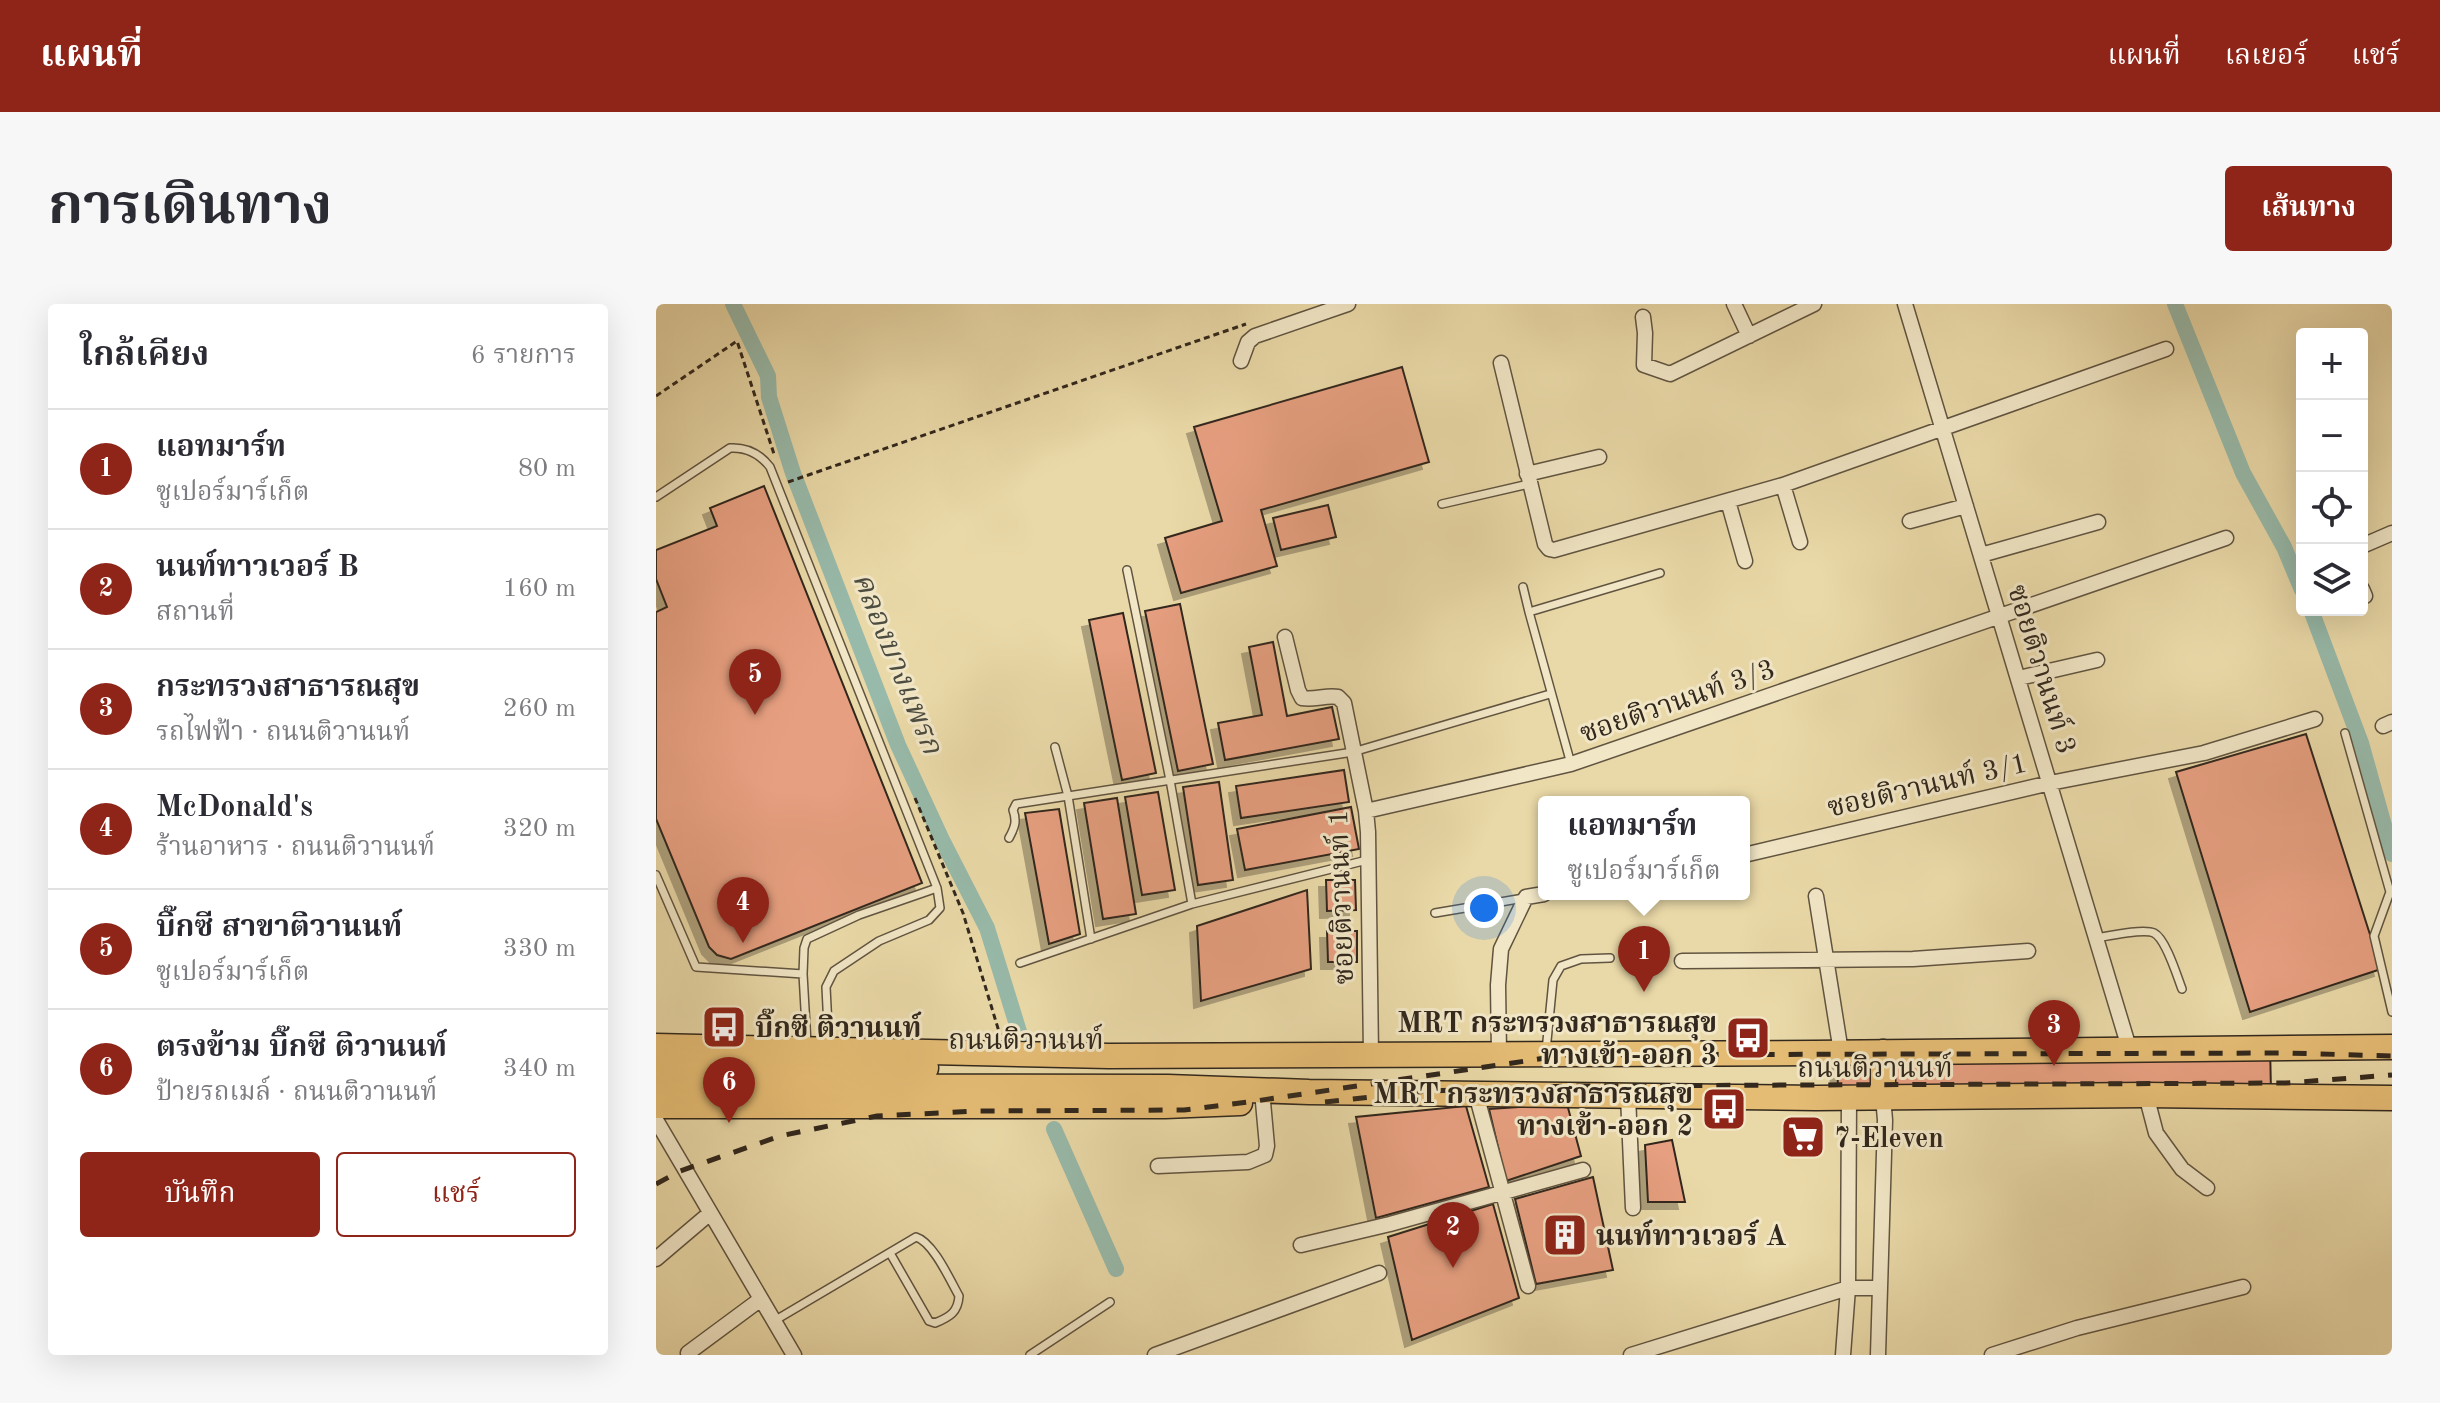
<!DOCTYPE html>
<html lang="th">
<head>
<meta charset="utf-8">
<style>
  body { margin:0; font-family:"Old Standard TT","Noto Serif Thai",serif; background:#f7f7f7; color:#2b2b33 }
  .controls { position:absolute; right:24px; top:24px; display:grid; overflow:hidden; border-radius:8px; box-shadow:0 8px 32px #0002 }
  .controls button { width:72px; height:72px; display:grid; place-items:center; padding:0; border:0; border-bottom:2px solid #e1e1e2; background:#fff; color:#2b2b33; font:40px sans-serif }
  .you { position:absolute; left:828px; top:604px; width:28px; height:28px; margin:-20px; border:6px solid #fff; border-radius:50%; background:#1a73e8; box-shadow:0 0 0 12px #1a73e833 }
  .badge { display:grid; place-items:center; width:52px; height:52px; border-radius:50%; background:#8f2418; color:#fff; font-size:26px; font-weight:700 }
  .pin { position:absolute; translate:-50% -66px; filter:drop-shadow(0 2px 4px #0008) }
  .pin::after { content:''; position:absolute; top:42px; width:28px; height:24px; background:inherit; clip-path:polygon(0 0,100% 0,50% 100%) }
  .popup { position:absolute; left:882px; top:492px; width:212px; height:104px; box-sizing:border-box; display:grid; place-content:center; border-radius:8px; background:#fff; filter:drop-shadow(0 2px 6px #0005); font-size:26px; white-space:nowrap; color:#7c7c81 }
  .popup b { font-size:30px; color:#2b2b33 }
  .popup::after { content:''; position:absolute; left:50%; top:100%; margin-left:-16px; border:16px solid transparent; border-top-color:#fff }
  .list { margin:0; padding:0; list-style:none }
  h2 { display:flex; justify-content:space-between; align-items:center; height:104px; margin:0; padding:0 32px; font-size:34px }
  h2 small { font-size:26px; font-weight:400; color:#7c7c81 }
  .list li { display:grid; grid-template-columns:52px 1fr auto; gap:24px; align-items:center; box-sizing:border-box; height:120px; padding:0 32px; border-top:2px solid #e1e1e2 }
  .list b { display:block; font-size:30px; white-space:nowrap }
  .list p { margin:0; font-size:26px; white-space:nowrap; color:#7c7c81 }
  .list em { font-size:26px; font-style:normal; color:#7c7c81 }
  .actions { display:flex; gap:16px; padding:24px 32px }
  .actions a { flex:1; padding:18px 0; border:2px solid #8f2418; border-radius:8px; text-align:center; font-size:28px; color:#8f2418 }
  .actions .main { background:#8f2418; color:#fff }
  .icon { flex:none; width:44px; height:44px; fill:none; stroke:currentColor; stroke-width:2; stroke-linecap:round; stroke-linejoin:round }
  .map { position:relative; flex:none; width:1736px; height:1051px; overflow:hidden; border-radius:8px }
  header { display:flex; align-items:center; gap:48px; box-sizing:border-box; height:112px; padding:0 40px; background:#8f2418; color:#fff }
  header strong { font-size:38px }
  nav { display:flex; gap:44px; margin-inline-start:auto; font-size:28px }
  .intro { display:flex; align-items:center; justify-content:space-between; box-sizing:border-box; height:192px; padding:0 48px }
  h1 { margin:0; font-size:56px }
  .button { padding:20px 36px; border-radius:8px; background:#8f2418; color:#fff; font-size:28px; font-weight:700 }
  main { display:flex; gap:48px; padding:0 48px }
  aside { flex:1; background:#fff; border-radius:8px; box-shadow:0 8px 32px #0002 }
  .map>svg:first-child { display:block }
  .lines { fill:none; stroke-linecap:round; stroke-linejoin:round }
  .canal { stroke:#98baaa; stroke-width:16 }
  .building { fill:#e69f80; stroke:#32281d; stroke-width:2; filter:url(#shadow) }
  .service-casing { stroke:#605440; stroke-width:10 }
  .minor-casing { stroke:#605440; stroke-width:17 }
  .primary-casing { stroke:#32281d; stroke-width:27 }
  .path { stroke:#32281d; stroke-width:3; stroke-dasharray:6 4; stroke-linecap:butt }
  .service { stroke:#f1e6c6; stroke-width:7 }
  .minor { stroke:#f1e6c6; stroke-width:14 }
  .primary { stroke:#e5bc74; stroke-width:24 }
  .rail { stroke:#32281d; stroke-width:5; stroke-dasharray:14 14; stroke-linecap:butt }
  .labels { text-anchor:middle; stroke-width:6; stroke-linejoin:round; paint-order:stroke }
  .street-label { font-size:28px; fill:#32281d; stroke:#f1e6c6 }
  .poi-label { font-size:28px; font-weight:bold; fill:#32281d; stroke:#f1e6c6; text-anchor:start }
  .water-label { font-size:30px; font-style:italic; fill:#4c4c40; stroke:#f1e6c6 }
</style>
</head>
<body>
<header>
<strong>แผนที่</strong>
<nav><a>แผนที่</a><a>เลเยอร์</a><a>แชร์</a></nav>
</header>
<div class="intro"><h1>การเดินทาง</h1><a class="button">เส้นทาง</a></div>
<main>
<aside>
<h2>ใกล้เคียง<small>6 รายการ</small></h2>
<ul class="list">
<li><span class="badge">1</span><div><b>แอทมาร์ท</b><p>ซูเปอร์มาร์เก็ต</p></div><em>80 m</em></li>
<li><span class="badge">2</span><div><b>นนท์ทาวเวอร์ B</b><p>สถานที่</p></div><em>160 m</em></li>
<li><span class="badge">3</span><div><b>กระทรวงสาธารณสุข</b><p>รถไฟฟ้า · ถนนติวานนท์</p></div><em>260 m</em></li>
<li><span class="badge">4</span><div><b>McDonald's</b><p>ร้านอาหาร · ถนนติวานนท์</p></div><em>320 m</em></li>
<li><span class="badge">5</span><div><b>บิ๊กซี สาขาติวานนท์</b><p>ซูเปอร์มาร์เก็ต</p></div><em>330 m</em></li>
<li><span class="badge">6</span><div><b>ตรงข้าม บิ๊กซี ติวานนท์</b><p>ป้ายรถเมล์ · ถนนติวานนท์</p></div><em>340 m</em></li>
</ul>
<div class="actions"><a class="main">บันทึก</a><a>แชร์</a></div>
</aside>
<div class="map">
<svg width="1736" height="1051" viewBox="0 0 1736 1051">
  <defs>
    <filter id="shadow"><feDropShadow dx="-7" dy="7" stdDeviation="0" flood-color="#0004"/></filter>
  </defs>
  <rect width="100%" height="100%" fill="#ead9a8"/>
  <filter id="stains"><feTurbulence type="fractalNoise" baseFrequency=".0025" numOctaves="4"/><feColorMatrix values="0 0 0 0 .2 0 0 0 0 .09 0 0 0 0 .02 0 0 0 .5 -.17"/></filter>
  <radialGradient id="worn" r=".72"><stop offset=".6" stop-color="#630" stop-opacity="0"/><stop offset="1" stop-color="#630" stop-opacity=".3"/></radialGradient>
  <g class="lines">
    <path class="canal" d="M77 0 112 72 113 93 137 169 242 441 287 538 331 624 365 734
      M1519 0 1587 169 1628 243 1646 286
      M1655 306 1705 439 1736 550
      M398 825 460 965"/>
  </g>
  <path class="building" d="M746 63 773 158 605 206 621 262 525 289 509 234 566 217 538 123Z
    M108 182 266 579 75 655 61 651 53 643 0 515V308L11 303 0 275V246L61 222 54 204Z
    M672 201 680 233 625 246 617 214Z
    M524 300 557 460 522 467 489 307Z
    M467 309 500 469 466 476 433 316Z
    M617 338 631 412 676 403 683 435 569 456 562 419 606 411 593 343Z
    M1650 430 1725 665 1594 708 1520 468Z
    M688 466 693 498 585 514 580 482Z
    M563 478 577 576 542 581 527 483Z
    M502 488 519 586 486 591 469 493Z
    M461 494 480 610 447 615 428 499Z
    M695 503 703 545 589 566 581 525Z
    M403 505 424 630 393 640 369 509Z
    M670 576H699L700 606 671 607Z
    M651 586 655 665 545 697 541 622Z
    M671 627H701V658H672Z
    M1181 741H1614L1615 788H1182Z
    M911 800 925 852 850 877 833 805Z
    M810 802 833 883 720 914 700 813Z
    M1016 836 1029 898H992L989 841Z
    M937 873 957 966 880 980 859 895Z
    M837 900 863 994 756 1036 732 933Z"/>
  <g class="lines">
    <g class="service-casing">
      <path id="service" d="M0 193 74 144C91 143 104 150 114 163L281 584
        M786 200 873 180
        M471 266 514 476 536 600
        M867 283 873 308
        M1689 429 1734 588 1718 632 1736 708
        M399 443 412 492 435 635
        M915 460 873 308 1004 269
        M353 534C359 523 361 517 357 506L360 500 697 448 894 390
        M0 571 40 663 147 670
        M779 609 868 594
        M1440 634C1452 632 1488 624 1498 629 1510 635 1521 672 1526 685
        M364 659 536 600 711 556
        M151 740 147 670 148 644 151 635 203 611 281 584 284 604 273 616 223 637 178 667 170 683 173 743
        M890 747 897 676 905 662 925 655 954 654
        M118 1017 260 933C277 938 294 976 303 992 302 1008 294 1013 279 1019L273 1017 234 949
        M374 1051 454 998"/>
    </g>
    <g class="minor-casing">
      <path id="minor" d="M1078 0 1093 32
        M1249 0 1474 747
        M987 13 989 29 988 61 1014 70 1158 0
        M585 57 592 38 599 32 692 0
        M845 59 889 240 893 245 898 246 1127 181 1510 45
        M871 170 943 153
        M1127 181 1144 238
        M1072 197 1089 257
        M1254 217 1310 202
        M1706 242 1736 229
        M1325 251 1442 218
        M1706 285 1709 292
        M629 333 642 386 646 394C659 396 670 391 682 393L688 399 710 507 712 528 715 751
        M1363 374 1441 356
        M1727 422 1736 418
        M710 507 915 460 1570 234
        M1088 551 1394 479 1548 449 1659 415
        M1160 592 1185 748
        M1026 657 1257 655 1372 647
        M843 749 842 681 845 645 870 593 888 590
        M820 790 872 982
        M1490 791 1500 829 1526 865 1551 884
        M972 792 977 904
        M0 816 138 1051
        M502 862 592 858 609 851 611 842 607 798
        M645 941 734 920 927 866
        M0 955 53 910
        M32 1049 105 995
        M499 1051 723 969
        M975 1051 1192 984H1222
        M1187 1051 1192 984 1193 794
        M1222 1051 1229 816 1227 793
        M1336 1051 1421 1024 1587 983"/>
    </g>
    <g class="primary-casing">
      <path id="primary" d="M0 742 453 752 1158 749 1736 743
        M1227 748V793
        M0 763 270 764
        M0 782 512 783 653 788 1160 794 1490 791 1736 794
        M0 802H509L584 799"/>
    </g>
    <path class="path" d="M0 92 81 37 118 150
      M132 178 590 20
      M259 494 307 609 344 731"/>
    <use href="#service" class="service"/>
    <use href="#minor" class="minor"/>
    <use href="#primary" class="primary"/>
    <path class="rail" d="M669 798 772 787 912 782 1630 779 1736 771
      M0 880 24 867 124 832 221 812 322 807 528 806 593 798 910 751 1630 749 1736 752"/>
  </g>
  <defs>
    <g id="bus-square" transform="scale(2.3)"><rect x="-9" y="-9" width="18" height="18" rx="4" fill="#8f2418" stroke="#f1e6c6"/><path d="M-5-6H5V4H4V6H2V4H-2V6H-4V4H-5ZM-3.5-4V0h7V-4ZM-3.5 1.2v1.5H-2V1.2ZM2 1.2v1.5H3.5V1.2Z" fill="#fff"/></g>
    <g id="supermarket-square" transform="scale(2.3)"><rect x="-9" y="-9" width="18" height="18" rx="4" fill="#8f2418" stroke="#f1e6c6"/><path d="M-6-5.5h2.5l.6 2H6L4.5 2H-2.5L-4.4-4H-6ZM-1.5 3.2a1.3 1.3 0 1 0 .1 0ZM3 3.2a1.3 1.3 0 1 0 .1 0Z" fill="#fff"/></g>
    <g id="building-square" transform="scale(2.3)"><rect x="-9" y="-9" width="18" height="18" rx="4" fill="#8f2418" stroke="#f1e6c6"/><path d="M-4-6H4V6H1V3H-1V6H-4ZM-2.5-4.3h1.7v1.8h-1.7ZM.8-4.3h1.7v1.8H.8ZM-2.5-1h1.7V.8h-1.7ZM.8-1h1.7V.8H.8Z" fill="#fff"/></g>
  </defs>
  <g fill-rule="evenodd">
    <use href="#bus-square" x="68" y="723"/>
    <use href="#bus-square" x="1092" y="734"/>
    <use href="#bus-square" x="1068" y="805"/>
    <use href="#supermarket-square" x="1147" y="833"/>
    <use href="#building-square" x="909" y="931"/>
  </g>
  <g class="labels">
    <g class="street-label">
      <text transform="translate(1387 365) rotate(73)" y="10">ซอยติวานนท์ 3</text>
      <text transform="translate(1021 396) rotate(-19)" y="10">ซอยติวานนท์ 3/3</text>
      <text transform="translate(1271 480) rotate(-13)" y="10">ซอยติวานนท์ 3/1</text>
      <text transform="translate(684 593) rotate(-92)" y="10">ซอยติวานนท์ 1</text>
      <text x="370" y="745">ถนนติวานนท์</text>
      <text x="1219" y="773">ถนนติวานนท์</text>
    </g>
    <g class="poi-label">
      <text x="1061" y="728" text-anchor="end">MRT กระทรวงสาธารณสุข<tspan x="1061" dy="32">ทางเข้า-ออก 3</tspan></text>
      <text x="99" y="733">บิ๊กซี ติวานนท์</text>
      <text x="1037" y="799" text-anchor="end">MRT กระทรวงสาธารณสุข<tspan x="1037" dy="32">ทางเข้า-ออก 2</tspan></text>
      <text x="1178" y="843">7-Eleven</text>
      <text x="940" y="941">นนท์ทาวเวอร์ A</text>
    </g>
    <g class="water-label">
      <text transform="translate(242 359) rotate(68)" y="10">คลองบางแพรก</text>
    </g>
  </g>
  <rect width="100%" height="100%" filter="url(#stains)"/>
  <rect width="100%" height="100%" fill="url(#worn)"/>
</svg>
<div class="controls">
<button>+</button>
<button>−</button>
<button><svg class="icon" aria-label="locate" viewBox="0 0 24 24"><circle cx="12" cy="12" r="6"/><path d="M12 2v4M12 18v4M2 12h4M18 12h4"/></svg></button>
<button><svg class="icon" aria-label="layers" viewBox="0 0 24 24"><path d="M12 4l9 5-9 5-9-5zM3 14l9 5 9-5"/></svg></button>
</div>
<div class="you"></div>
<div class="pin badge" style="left:988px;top:688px">1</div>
<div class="popup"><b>แอทมาร์ท</b>ซูเปอร์มาร์เก็ต</div>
<div class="pin badge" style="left:797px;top:964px">2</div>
<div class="pin badge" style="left:1398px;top:762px">3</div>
<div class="pin badge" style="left:87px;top:639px">4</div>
<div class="pin badge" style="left:99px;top:411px">5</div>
<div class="pin badge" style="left:73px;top:819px">6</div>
</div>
</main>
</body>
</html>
